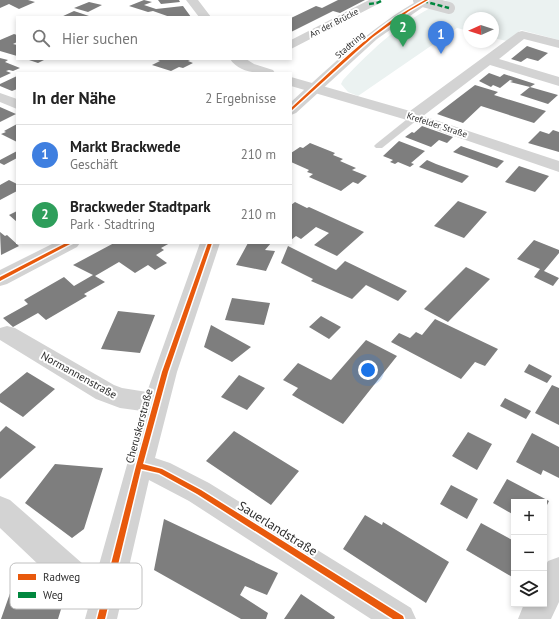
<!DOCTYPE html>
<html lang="de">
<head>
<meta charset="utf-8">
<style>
  body { margin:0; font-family:"PT Sans",sans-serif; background:#f2f2f2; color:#222 }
  .controls { position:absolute; right:12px; bottom:12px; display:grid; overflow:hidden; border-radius:0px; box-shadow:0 2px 6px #0003 }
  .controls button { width:36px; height:36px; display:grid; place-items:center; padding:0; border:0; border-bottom:1px solid #e0e0e0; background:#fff; color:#222; font:20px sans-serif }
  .compass { position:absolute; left:463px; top:12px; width:36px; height:36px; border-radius:50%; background:#fff; box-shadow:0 2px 6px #0003; rotate:267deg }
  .you { position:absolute; left:368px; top:370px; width:14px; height:14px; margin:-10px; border:3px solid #fff; border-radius:50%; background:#1a73e8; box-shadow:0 0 0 6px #1a73e833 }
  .badge { display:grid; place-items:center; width:26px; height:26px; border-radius:50%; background:#ea580c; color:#fff; font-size:13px; font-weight:700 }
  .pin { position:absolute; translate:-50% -33px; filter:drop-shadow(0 1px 2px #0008) }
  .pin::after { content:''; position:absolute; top:21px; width:14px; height:12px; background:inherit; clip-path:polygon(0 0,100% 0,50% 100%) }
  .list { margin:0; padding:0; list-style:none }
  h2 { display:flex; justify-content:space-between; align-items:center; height:52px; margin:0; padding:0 16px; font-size:17px }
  h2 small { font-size:13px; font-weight:400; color:#767676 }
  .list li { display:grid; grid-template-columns:26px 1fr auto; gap:12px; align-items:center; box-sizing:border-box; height:60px; padding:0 16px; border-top:1px solid #e0e0e0 }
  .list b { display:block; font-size:15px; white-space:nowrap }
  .list p { margin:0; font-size:13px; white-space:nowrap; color:#767676 }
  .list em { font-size:13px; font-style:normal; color:#767676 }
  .icon { flex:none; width:22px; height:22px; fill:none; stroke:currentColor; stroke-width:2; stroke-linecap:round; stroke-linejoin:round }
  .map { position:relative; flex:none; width:559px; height:619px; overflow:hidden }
  .search { position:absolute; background:#fff; box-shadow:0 2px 6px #0003; left:16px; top:16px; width:276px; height:44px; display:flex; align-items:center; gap:10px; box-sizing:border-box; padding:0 14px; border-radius:0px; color:#767676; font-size:15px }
  .panel { position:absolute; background:#fff; box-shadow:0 2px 6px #0003; left:16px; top:72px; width:276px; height:172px; border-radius:0px }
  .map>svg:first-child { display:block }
  .green { fill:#ebf2f1 }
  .building { fill:#7e7e7e }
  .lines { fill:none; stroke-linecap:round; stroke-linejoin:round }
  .service { fill:#d3d3d3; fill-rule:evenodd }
  .minor { fill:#d3d3d3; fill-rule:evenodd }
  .tertiary { fill:#d3d3d3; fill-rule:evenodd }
  .pedestrian-bridge { stroke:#d3d3d3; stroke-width:12 }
  .quiet { stroke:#00873e; stroke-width:2.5; stroke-dasharray:5 2.5; stroke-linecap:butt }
  .cycleway-casing { stroke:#fff; stroke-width:3 }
  .cycleway { fill:#e8590c; fill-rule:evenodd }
  .labels { text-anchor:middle; stroke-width:4; stroke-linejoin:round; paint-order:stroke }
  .far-street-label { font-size:9px; fill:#2e2e2e; stroke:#fff }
  .street-label { font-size:11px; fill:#2e2e2e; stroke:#fff }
  .near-street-label { font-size:13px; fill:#2e2e2e; stroke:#fff }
  .key { fill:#fff; stroke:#c0c0c0; stroke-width:1 }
  .key-label { font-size:11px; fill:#2e2e2e }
</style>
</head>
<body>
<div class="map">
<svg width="559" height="619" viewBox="0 0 559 619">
  <rect width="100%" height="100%" fill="#fff"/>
  <path class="green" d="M447 0H559V40L521 30 507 41 493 38V18H469V31L457 28 358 96 348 92 341 84 343 80C373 48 405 18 447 0Z"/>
  <path class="building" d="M0 0H28L35 2 19 9 9 4 0 8Z
    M144 0 152 2 144 5 156 9 183 6 191 17H170L153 11 148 12 129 6Z
    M158 0H179L180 2 161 4Z
    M338 0H365L340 13 333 11 291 32V18L316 6 322 8Z
    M89 2 102 5 88 12 74 8Z
    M74 11 92 17H61Z
    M14 34 17 35V42L13 44 17 45V56L0 51V40Z
    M527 46 548 53 538 61 527 58 521 62 511 59Z
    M0 58 8 60 5 62 20 68 13 71 9 70 6 71 11 73 0 78Z
    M26 59H46L38 63Z
    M155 59H192L188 61 193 63 183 68 179 67 171 71 152 65 160 61Z
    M489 73 500 77 504 74 535 84 530 87 558 95 548 104 520 95 530 87 510 82 513 81 510 80 500 88 493 85 491 87 479 81Z
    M17 76V89L12 91 0 86V84Z
    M475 85 498 92 494 95 546 111 534 123 481 106 463 123 437 114Z
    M0 107 16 114 0 122Z
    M17 124V142L1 134 6 132 4 131Z
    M422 126 453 137 447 143 439 140 431 147 405 137 412 132 414 133Z
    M553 130 559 132V152L528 143 540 131 549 134Z
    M399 141 425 151 411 163 414 164 410 167 398 162 395 164 390 162 393 160 383 156Z
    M310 143 335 153 333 155 343 159 340 161 356 168 352 170 367 176 358 184 353 182 341 191 309 177 313 174 307 172 309 170 291 162V153L300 147 303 148Z
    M461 146 504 161 497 168 453 152Z
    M17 151V158L4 165 0 163V160Z
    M427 160 436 164 469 176 462 183 419 167Z
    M519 166 549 176 535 192 505 182Z
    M9 180 17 184V191L0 200V185Z
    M458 201 487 212 464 238 434 226Z
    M295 202 307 208 309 207 364 232 337 256 314 245 329 233 316 227 301 239 296 236 291 240V205Z
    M17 211V222L9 215Z
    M0 232 5 236 7 235 19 246 1 255Z
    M534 240 559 250V253L544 271 559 278 553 286 534 277 540 269 517 259Z
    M114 243H170L161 248 164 250 156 255 167 263 155 270 148 265 135 273 119 262 95 276 105 282 84 294 87 296 46 320 38 313 13 327 3 318 28 304 24 300 64 277 74 286 93 275 73 265Z
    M248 243H271L265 250 275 251 266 271 236 265Z
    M288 246 336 270 345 261 407 291 398 301 366 285 352 299 311 281 313 279 281 263Z
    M466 267 490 279 448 322 424 309Z
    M232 298 270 303 264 325 225 320Z
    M118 311 155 315 140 353 101 349Z
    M321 316 341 327 329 339 309 327Z
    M435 319 498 349 485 366 475 362 461 379 391 342 399 333 410 338 416 332 422 335Z
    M211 325 251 347 232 362 204 347Z
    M366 340 397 356 343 424 292 395 298 388 283 380 298 363 331 380Z
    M529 364 552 376 547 383 524 372Z
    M27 372 55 389 23 417 0 402V394Z
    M239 375 265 388 247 410 221 397Z
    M552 385 559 388V425L535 413Z
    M505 398 531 411 526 419 500 406Z
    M6 426 36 447 0 479V432Z
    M234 431 299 471 271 505 206 461Z
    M468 432 492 444 477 470 452 456Z
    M532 433 559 447V478L543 470 541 475 516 462Z
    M55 464 103 468 84 529 72 538 25 503Z
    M507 479 549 501 544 511V502H514V515L493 503Z
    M451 485 478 499 467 519 440 504Z
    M365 515 382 525 383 522 449 562 426 603 343 549Z
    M164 519 278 573 267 595 245 586 240 595 268 613 266 619H241L154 570Z
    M481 523 514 541V578L466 550Z
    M14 582 56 585 52 596 56 597 62 606 58 619H1Z
    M301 594 335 617 334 619H284Z"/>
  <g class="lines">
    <path class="service" d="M414 115 417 116 419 118 417 120 382 148H376L374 146 376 144 411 116Z"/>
    <path class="minor" d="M186 0H198L211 17H199Z
      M369 0 382 1 380 3 291 49V40Z
      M522 31 559 40V48L524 39 499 59 559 77V86L490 65 423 116 559 161V172L407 120 291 86V77L410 111 518 32Z
      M230 59H246L254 64 273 70 275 73C259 73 240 74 230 59Z
      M0 93 17 99V109L0 102Z
      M200 243H220L177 372 155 458 170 463 209 483 411 608 416 619H371L189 501 149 480 117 619H85L90 601 61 586 0 528V496L10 500 83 564 97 572 142 411 120 408 96 399 0 340V328L7 326 15 328 114 385 122 388 147 392Z
      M559 557V602L551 619H518L524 604H544V568L548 561Z"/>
    <path class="tertiary" d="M419 0H433L377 39 296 113 291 115V102C332 65 371 27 419 0Z
      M54 243H80L77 247 7 284 0 286V270Z"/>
    <path class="pedestrian-bridge" d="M419 0 449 8"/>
    <path class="quiet" d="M423 1 449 8
      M369 4 377 3 383 0"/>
    <g class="cycleway-casing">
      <path id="cycleway" d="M425 0H428L409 11 373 37 357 51 291 111V108C323 79 353 48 388 23 400 14 413 7 425 0Z
        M66 243H72L0 281V277Z
        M208 243H212L168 372 143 464 162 469 201 490 403 616 404 619H393L197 494 159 473 141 469 105 619H97L136 466 162 372Z"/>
    </g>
    <use href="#cycleway" class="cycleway"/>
  </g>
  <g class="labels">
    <g class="far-street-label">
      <text transform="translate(334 23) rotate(-27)" y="3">An der Brücke</text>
      <text transform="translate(350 45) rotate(-41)" y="3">Stadtring</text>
      <text transform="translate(437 125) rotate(18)" y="3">Krefelder Straße</text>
    </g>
    <g class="street-label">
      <text transform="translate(79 375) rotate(29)" y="4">Normannenstraße</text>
      <text transform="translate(139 426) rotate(-75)" y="4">Cheruskerstraße</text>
    </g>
    <g class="near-street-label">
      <text transform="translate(278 528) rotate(32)" y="5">Sauerlandstraße</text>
    </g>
  </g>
  <rect x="10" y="563" width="132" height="46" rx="6" class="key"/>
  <rect x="18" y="574" width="18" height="6" fill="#e8590c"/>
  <rect x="18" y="592" width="18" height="6" fill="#00873e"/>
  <g class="key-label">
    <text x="43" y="581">Radweg</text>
    <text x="43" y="599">Weg</text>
  </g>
</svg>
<div class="controls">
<button>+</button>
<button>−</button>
<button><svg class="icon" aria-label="layers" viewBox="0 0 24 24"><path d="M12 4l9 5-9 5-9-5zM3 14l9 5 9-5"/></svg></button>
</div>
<svg class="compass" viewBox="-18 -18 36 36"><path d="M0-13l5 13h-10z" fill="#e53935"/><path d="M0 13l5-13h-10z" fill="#767676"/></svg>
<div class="you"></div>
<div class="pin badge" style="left:441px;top:54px;background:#3f7fe0">1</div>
<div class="pin badge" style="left:403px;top:47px;background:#2e9e5b">2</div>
<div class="search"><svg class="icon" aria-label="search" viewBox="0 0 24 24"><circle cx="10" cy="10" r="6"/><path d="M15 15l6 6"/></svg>Hier suchen</div>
<section class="panel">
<h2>In der Nähe<small>2 Ergebnisse</small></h2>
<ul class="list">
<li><span class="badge" style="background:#3f7fe0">1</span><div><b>Markt Brackwede</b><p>Geschäft</p></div><em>210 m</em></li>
<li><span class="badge" style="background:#2e9e5b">2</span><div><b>Brackweder Stadtpark</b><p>Park · Stadtring</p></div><em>210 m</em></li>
</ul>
</section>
</div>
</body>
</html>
